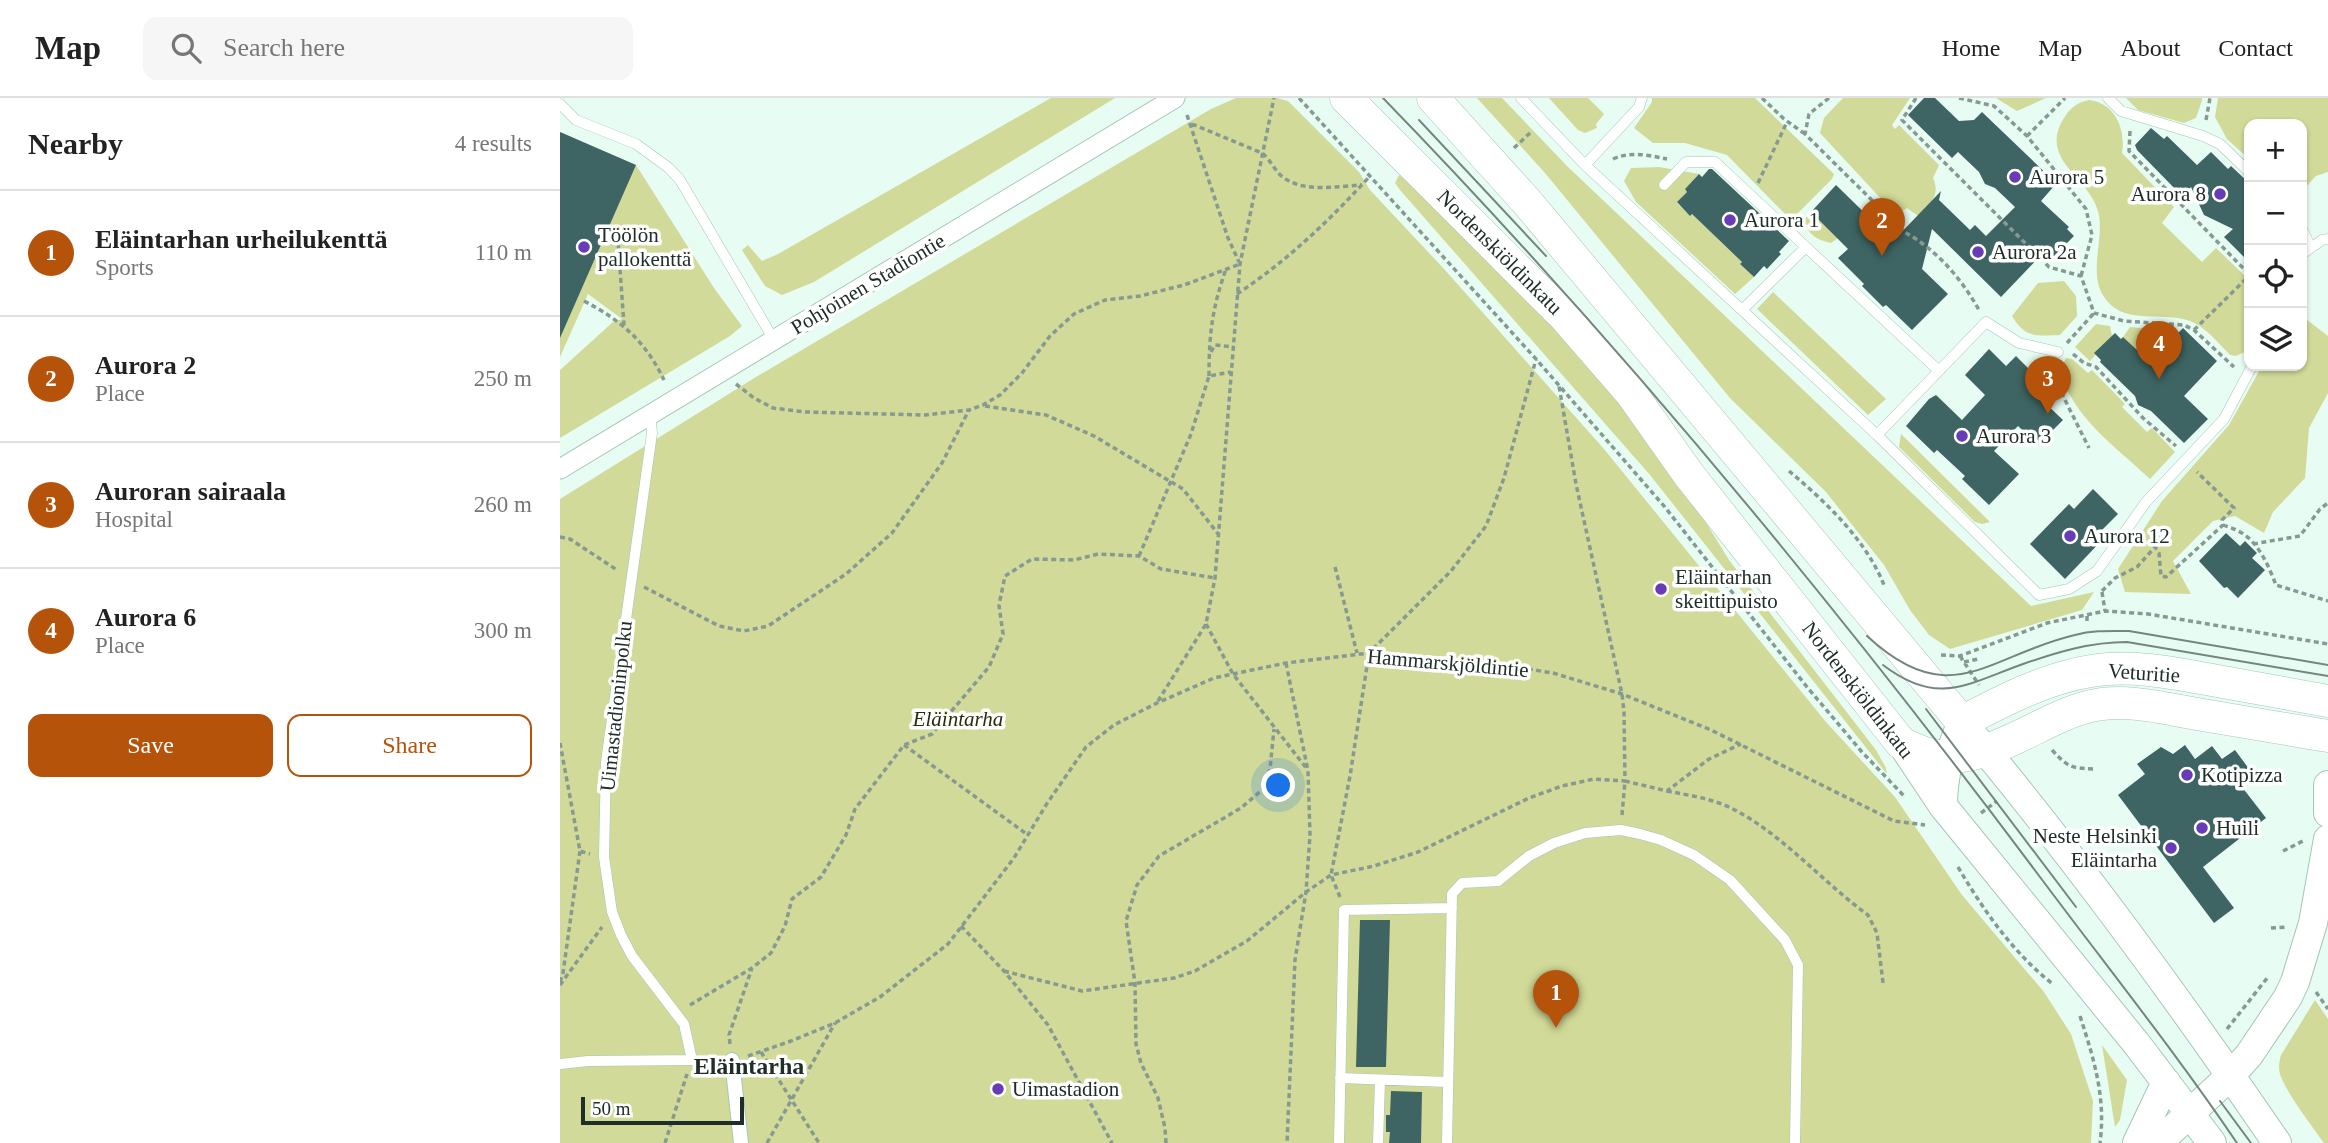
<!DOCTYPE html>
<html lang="en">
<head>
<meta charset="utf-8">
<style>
  body { margin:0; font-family:Georgia,serif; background:#f6f6f6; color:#222 }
  .controls { position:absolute; right:21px; top:21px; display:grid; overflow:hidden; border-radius:14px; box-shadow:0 2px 5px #0004 }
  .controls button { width:63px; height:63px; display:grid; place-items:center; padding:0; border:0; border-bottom:2px solid #e0e0e0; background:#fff; color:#222; font:35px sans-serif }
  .scale { position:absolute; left:21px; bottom:18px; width:163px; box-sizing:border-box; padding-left:7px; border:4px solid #202e28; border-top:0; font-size:19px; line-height:24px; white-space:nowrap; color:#202e28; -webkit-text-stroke:5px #fff; paint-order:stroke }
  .you { position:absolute; left:719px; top:688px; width:24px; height:24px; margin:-18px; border:5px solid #fff; border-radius:50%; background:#1a73e8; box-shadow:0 0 0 10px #1a73e833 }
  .badge { display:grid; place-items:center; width:46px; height:46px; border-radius:50%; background:#b45309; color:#fff; font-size:23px; font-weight:700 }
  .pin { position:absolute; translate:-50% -58px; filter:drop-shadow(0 2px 4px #0008) }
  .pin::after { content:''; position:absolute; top:37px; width:24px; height:21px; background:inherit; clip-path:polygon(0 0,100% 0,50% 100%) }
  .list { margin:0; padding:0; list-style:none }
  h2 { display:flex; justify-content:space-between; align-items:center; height:91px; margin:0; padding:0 28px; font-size:30px }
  h2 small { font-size:23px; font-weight:400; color:#767676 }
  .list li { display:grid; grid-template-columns:46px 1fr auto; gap:21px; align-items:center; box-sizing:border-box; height:126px; padding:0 28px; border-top:2px solid #e0e0e0 }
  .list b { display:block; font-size:26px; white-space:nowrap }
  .list p { margin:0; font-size:23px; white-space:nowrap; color:#767676 }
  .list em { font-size:23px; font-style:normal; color:#767676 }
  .actions { display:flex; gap:14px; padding:21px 28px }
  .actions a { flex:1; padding:16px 0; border:2px solid #b45309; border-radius:14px; text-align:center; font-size:24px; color:#b45309 }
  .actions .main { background:#b45309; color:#fff }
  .icon { flex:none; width:38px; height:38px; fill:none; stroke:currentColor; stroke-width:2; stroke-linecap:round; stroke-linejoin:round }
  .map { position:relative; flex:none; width:1768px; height:1045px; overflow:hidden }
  header { display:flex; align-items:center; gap:42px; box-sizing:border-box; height:98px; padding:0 35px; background:#fff; border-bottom:2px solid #e0e0e0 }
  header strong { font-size:33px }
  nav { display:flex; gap:38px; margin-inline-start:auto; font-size:24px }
  .search { width:490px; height:63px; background:#f6f6f6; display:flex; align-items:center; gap:18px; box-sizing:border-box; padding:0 24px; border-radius:14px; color:#767676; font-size:26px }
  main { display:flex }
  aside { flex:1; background:#fff }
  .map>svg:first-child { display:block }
  .green { fill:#d1da98 }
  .building { fill:#3e6563 }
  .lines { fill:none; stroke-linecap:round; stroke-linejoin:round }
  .service-casing { stroke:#a3c7b6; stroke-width:11 }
  .pedestrian-casing { stroke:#a3c7b6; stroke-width:16 }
  .minor-casing { stroke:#a3c7b6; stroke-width:21 }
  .secondary-casing { stroke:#a3c7b6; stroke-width:30 }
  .primary-casing { stroke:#a3c7b6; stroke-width:33 }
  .path { stroke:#879a92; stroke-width:3.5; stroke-dasharray:5 3.5; stroke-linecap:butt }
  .service { stroke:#fff; stroke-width:10 }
  .pedestrian { stroke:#fff; stroke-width:14 }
  .minor { stroke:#fff; stroke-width:19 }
  .secondary { stroke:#fff; stroke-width:28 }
  .primary { stroke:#fff; stroke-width:32 }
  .tram { stroke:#75867f; stroke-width:2 }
  .poi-dot { fill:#673cb4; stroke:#fff; stroke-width:2.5 }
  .labels { text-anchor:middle; stroke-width:7; stroke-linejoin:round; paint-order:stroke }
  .poi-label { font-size:21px; fill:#202e28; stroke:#fff; text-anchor:start }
  .street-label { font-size:21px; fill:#202e28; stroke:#fff }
  .park-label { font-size:21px; font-style:italic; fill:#292d06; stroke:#fff }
  .quarter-label { font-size:24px; font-weight:bold; fill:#202e28; stroke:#fff }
</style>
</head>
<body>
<header>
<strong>Map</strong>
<div class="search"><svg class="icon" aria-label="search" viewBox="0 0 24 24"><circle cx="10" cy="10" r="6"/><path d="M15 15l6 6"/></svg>Search here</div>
<nav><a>Home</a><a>Map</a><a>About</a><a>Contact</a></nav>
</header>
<main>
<aside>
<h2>Nearby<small>4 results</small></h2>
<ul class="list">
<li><span class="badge">1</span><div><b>Eläintarhan urheilukenttä</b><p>Sports</p></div><em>110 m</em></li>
<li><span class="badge">2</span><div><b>Aurora 2</b><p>Place</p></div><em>250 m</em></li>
<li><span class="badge">3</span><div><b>Auroran sairaala</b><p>Hospital</p></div><em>260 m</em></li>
<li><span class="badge">4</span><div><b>Aurora 6</b><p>Place</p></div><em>300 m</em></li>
</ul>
<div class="actions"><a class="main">Save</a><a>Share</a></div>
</aside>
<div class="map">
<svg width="1768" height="1045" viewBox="0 0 1768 1045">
  <rect width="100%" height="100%" fill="#e7fdf3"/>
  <path class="green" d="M491 0H555L254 184 222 197 205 188 182 152 188 147 202 163 218 156Z
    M676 0H717L728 3 799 74 810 92 885 172 1044 351 1266 624 1335 699 1402 797 1484 894 1511 936 1533 1003 1531 1045H0V401L196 279 651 11Z
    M917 0H942L1007 68 1471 508 1534 494 1522 512 1390 551 1369 537 1350 512 1324 467 1266 394 1170 300 985 75Z
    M989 0H1028L1044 16 1036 26 1037 30 1025 35 1018 32Z
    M1092 0H1195L1274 76 1272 81 1236 117 1227 118 1167 57 1125 45H1093L1074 30 1092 4Z
    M1283 0H1350L1332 27 1335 31 1339 27 1379 67 1373 80C1381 98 1370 105 1358 118L1347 110 1336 117 1260 35 1264 20Z
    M1436 0H1486L1457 13Z
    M1566 0H1642V2L1636 20 1624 25 1578 12Z
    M1658 0H1768V74L1756 78 1742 93V26H1689V61L1667 41 1655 19Z
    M1529 2C1555 5 1566 31 1562 55L1614 109 1602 125 1642 164 1656 150 1684 177 1689 179V252L1676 258 1670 257C1658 245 1646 229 1630 223 1606 214 1573 225 1552 208 1524 184 1544 148 1539 117 1532 79 1477 63 1504 20 1510 10 1518 4 1529 2Z
    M0 34 76 67 154 190 182 228 170 238 0 340V272L53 224 62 221 28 196 0 259Z
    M1099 69 1139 76 1125 91 1127 94 1117 105 1130 117 1132 116 1182 164 1180 166 1194 179 1175 196 1076 104 1064 83 1071 70Z
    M839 77 869 101 929 159 1052 291 1124 389 1169 462 1316 652 1326 670 1327 676 1090 377 840 92 835 85Z
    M1251 114 1278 140 1271 145C1257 142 1249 137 1243 123Z
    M1504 183 1516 198 1517 218 1500 237C1476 238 1465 240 1452 218L1478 185Z
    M1213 194 1326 301 1308 317 1197 211Z
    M1742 218 1768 238V295L1749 330 1745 380 1713 414 1704 435 1675 418 1653 423 1613 463 1631 496 1565 494 1558 471 1602 403 1669 327 1702 268H1742Z
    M1536 226 1550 228 1552 238 1530 263 1515 249Z
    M1570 229 1618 234 1590 264 1563 239Z
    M1506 260 1512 261 1528 275 1532 272 1565 306 1562 309 1587 334 1592 330 1615 354 1590 381C1557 350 1511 318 1500 272Z
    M1341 336 1430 424 1422 426 1415 424 1339 349Z
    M1755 902 1768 921V1045H1764C1751 1027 1729 998 1721 979 1718 972 1719 964 1721 957Z
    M1542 947 1567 982 1560 1022 1555 1029Z"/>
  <path class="building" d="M1364 0H1375L1399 23 1414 22 1422 14 1494 83 1493 85 1495 87 1481 103 1509 129 1507 131 1514 138 1493 159 1486 152 1441 199 1372 131 1362 171 1388 196 1352 232 1326 207 1323 209 1302 188 1304 186 1278 160 1288 151 1251 114 1276 87 1317 127 1319 124 1336 140 1381 93 1379 102 1410 132 1415 127 1426 138 1455 109 1435 90 1425 86 1419 74 1398 54 1392 60 1348 17Z
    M1591 30 1604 41 1607 38 1637 67 1651 54 1668 71 1671 68 1689 85V164L1664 139 1673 131 1644 117 1631 89 1622 98 1577 52 1575 47Z
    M0 34 76 67 0 240Z
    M1149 71H1152L1229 143 1219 154 1221 156 1207 171 1204 168 1194 179 1180 166 1182 164 1132 116 1130 118 1117 104 1127 94 1125 91 1139 76 1142 79Z
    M1623 230 1657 263 1624 298 1648 321 1624 345 1591 313 1578 307 1575 298 1540 264 1541 262 1534 255 1555 235 1561 241 1563 239 1590 264Z
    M1429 251 1446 268 1456 258 1471 273 1479 274 1481 283 1491 292 1482 302 1503 322 1478 347 1458 328 1434 353 1459 376 1429 407 1402 381 1405 378 1377 352 1374 355 1346 328 1369 301 1376 297 1402 322 1425 297 1405 277Z
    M1533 391 1558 416 1539 435 1544 440 1505 481 1470 446 1509 406 1514 411Z
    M1666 435 1680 448 1685 443 1697 455 1692 460 1705 472 1678 500 1667 489 1664 490 1639 463Z
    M1625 647 1635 661 1652 648 1662 661 1675 652 1695 679 1682 689 1706 720 1643 769 1674 810 1654 825 1558 697 1585 676 1577 666 1601 649 1613 656Z
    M800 822H830L826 969H796Z
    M831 993 862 994 861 1045H829L830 1034H826V1017H830Z"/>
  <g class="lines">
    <g class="service-casing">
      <path id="service" d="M961 0 1025 67 1317 337 1479 497 1509 491 1537 473 1586 404 1664 321 1692 268
        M1548 0 1561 13 1643 38 1660 46 1689 74
        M0 6 16 22 76 46 109 70 120 82 214 242
        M1025 67 1079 9 1082 0
        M1104 87 1126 64H1155L1246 149
        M1742 131 1751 150
        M1742 156 1762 142 1768 141
        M1182 212 1246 149 1378 272
        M1317 337 1426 224 1459 245 1498 254
        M0 966 28 963 132 962 124 926 72 858 61 837 52 814 44 759 46 664 92 335 90 316
        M780 980 888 984
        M779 1045 784 812 892 810
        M818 1045 820 982
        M887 1045 892 796 902 785 938 783 969 758 994 745 1025 735 1061 732 1080 736 1101 742 1134 757 1170 782 1225 842 1238 867 1235 1045"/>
    </g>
    <g class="pedestrian-casing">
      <path id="pedestrian" d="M172 962 181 1045"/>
    </g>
    <g class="minor-casing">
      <path id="minor" d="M0 371 615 0"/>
    </g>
    <g class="secondary-casing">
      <path id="secondary" d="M1341 645 1383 708 1576 945 1652 1045
        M1768 687V715
        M1383 708C1383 678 1390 651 1402 624 1514 758 1618 900 1717 1045
        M1577 1045 1606 984
        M1598 1045 1671 977 1689 957 1728 899 1735 884 1753 825 1768 741"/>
    </g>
    <g class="primary-casing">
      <path id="primary" d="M786 0 1005 219 1071 295 1129 377 1341 645C1349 648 1357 653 1365 655 1423 673 1478 620 1531 608 1565 600 1603 610 1637 616 1680 623 1724 631 1768 638
        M873 0 967 104 1402 624C1442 603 1486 580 1531 573 1571 566 1613 575 1652 582 1691 589 1729 596 1768 603"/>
    </g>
    <path class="path" d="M739 0 976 261 1104 408 1247 589 1302 654 1345 699
      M1202 0 1224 21 1245 36
      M1269 0 1249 16 1245 36 1344 134C1376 151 1401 180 1419 212
      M1356 0 1342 22 1489 169 1521 178 1534 215 1564 223 1624 227 1634 232 1674 269
      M1399 0 1434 8 1467 38 1526 111 1532 137 1521 178
      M627 17 668 140 679 164
      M1646 22 1650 0
      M632 26 702 55C711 62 715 74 724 80 745 95 778 88 802 87
      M1570 33 1569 53 1682 169 1689 172
      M1467 38 1505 0
      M954 50 971 34
      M1053 61C1071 53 1087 57 1107 61
      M1198 85 1227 24
      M57 129 64 227
      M677 196C727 163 770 122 810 78
      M24 203C62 223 85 243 104 282
      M1634 232 1689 178
      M1507 245 1534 215
      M651 254 655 247 673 249
      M1513 256 1524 265 1536 269 1583 320 1616 348
      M1494 270 1502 296 1529 350
      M649 278C649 236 652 211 666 171
      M176 286 194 300 213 310 245 314 365 317 409 312 423 307 440 297 462 275 490 238 514 216 545 202 580 198 624 187 680 166
      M425 308 486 317 534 338 623 391 659 437
      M1229 373C1266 404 1306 442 1324 487
      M1663 427C1668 429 1673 430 1678 433 1698 442 1709 469 1716 487L1768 503
      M0 439 10 441 57 472
      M1693 446 1740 438 1760 411 1768 405
      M579 458 631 336 649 278 671 274
      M775 469 797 555
      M84 489 159 528 184 533 208 528 286 476 332 435 382 365 409 312
      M1542 493 1555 480 1577 469 1595 449 1599 455 1601 478 1606 479 1663 427 1662 422 1674 410 1637 374
      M1542 494 1545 513
      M1527 523V515
      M646 526 673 576 747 671
      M1381 557 1400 558 1487 525 1545 513 1588 516 1768 546
      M1400 558 1419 587
      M1404 564 1418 561
      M726 565 748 673 750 737 746 794 735 862 727 1045
      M598 603 646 526 655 480 680 166 714 0
      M0 645 20 753 30 756
      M344 647 468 737
      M1492 652C1508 669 1510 670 1533 671
      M1107 693C1127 697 1149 700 1169 709 1222 735 1261 783 1308 817L1317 835 1323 885
      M1421 715 1437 703
      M1062 717 1065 683 1107 693 1149 661 1181 646
      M1723 753 1743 743
      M1398 769C1424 813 1453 855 1494 887
      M780 799 771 777 790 678 809 555 891 473 926 428 944 380 976 261
      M401 828 444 873 488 927 552 1045
      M1711 830 1727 829
      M444 873 522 893 614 880 635 873 687 843 746 794 771 777 814 768 858 754 969 700 1002 688 1034 681 1065 683 1064 614 1062 596 1016 386 999 288
      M0 884 3 875 20 753
      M0 887 42 829
      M1756 894 1768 911
      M130 907 192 870 211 855 225 828 232 801 261 779 286 737 295 711 344 647 372 636 429 569 443 536 439 507 445 478 472 461 514 462 538 456 579 458 601 471 655 480
      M1520 918C1534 961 1546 1000 1540 1045
      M1667 931 1708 879
      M170 946 169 937 192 870
      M201 954 259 1045
      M188 958 231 943 275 925 320 899 388 846 454 760 486 707 526 649 554 627 597 605 654 580 673 576 726 565 809 555 923 564 993 575 1062 596 1151 632 1334 723 1365 727
      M105 1045 127 976
      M207 1045 275 925
      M606 1045 605 1030 598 1000 581 965 576 946 575 885 566 823 577 787 599 758 681 710 703 691 710 671 714 631"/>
    <use href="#service" class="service"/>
    <use href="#pedestrian" class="pedestrian"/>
    <use href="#minor" class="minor"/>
    <use href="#secondary" class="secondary"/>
    <use href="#primary" class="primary"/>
    <path class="tram" d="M823 0C1061 245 1279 510 1483 783 1548 870 1616 955 1677 1045
      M859 22 986 158
      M1307 538C1391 616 1428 557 1515 537 1533 532 1551 533 1569 533L1768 567
      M1323 567C1378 609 1407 586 1463 566 1498 554 1530 544 1567 544L1768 578
      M1366 611 1516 809
      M1660 1003 1691 1045"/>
  </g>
  <g class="poi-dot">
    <circle cx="1455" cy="79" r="7"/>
    <circle cx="1660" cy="96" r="7"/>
    <circle cx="1170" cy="122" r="7"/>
    <circle cx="24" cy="149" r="7"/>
    <circle cx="1418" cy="154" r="7"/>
    <circle cx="1402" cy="338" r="7"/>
    <circle cx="1510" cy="438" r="7"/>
    <circle cx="1101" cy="491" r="7"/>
    <circle cx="1627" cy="677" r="7"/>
    <circle cx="1642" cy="730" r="7"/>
    <circle cx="1611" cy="750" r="7"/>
    <circle cx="438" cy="991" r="7"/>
  </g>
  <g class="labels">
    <g class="poi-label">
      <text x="1469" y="86">Aurora 5</text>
      <text x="1646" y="103" text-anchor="end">Aurora 8</text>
      <text x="1184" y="129">Aurora 1</text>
      <text x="38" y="144">Töölön<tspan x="38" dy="24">pallokenttä</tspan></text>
      <text x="1432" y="161">Aurora 2a</text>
      <text x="1416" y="345">Aurora 3</text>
      <text x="1524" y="445">Aurora 12</text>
      <text x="1115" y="486">Eläintarhan<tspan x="1115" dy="24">skeittipuisto</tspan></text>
      <text x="1641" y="684">Kotipizza</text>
      <text x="1656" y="737">Huili</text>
      <text x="1597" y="745" text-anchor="end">Neste Helsinki<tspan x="1597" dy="24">Eläintarha</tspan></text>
      <text x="452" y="998">Uimastadion</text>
    </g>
    <g class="street-label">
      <text transform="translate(940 154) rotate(45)" y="7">Nordenskiöldinkatu</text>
      <text transform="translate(308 186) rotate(-31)" y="7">Pohjoinen Stadiontie</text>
      <text transform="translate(888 565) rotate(5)" y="7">Hammarskjöldintie</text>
      <text transform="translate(1584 575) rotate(4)" y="7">Veturitie</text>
      <text transform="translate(1298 592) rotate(52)" y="7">Nordenskiöldinkatu</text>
      <text transform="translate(56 608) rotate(-84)" y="7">Uimastadioninpolku</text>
    </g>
    <g class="park-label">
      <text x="398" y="628">Eläintarha</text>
    </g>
    <g class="quarter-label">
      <text x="189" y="976">Eläintarha</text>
    </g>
  </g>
</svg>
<div class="controls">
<button>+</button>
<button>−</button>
<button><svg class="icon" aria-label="locate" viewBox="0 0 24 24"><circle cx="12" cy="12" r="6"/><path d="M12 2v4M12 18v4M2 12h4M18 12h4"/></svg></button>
<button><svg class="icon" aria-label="layers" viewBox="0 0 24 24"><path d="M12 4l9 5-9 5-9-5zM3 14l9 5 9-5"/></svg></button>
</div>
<div class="scale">50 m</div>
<div class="you"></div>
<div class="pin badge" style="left:996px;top:930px">1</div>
<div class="pin badge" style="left:1322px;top:158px">2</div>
<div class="pin badge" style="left:1488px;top:316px">3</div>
<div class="pin badge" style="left:1599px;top:281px">4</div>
</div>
</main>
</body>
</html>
